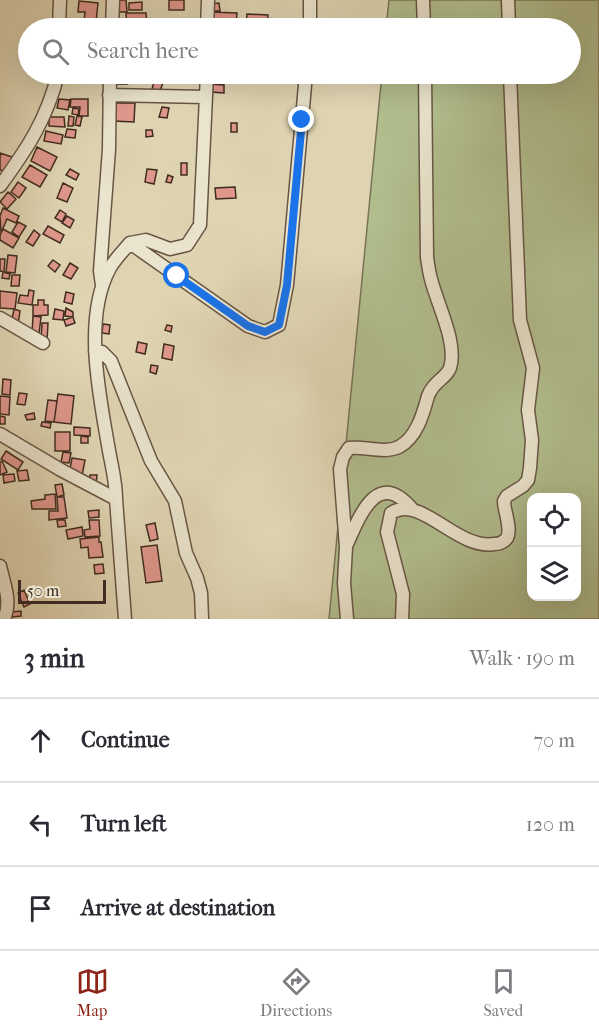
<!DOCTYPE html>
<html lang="en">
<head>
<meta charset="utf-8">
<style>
  body { margin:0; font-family:"IM FELL French Canon",serif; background:#f7f7f7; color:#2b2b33 }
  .controls { position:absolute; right:18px; bottom:18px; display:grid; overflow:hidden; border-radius:12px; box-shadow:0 6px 24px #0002 }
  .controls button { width:54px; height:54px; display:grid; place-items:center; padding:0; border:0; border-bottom:2px solid #e1e1e2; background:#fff; color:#2b2b33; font:30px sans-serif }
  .scale { position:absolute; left:18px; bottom:15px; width:88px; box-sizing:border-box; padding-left:6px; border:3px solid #412c1f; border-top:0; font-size:16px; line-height:21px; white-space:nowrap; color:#412c1f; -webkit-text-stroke:4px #eae3cd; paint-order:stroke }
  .stop { position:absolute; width:18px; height:18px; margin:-14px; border:4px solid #1a73e8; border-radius:50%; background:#fff }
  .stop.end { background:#1a73e8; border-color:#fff; box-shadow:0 2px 6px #0008 }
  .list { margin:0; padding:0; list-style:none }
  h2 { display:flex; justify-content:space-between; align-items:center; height:78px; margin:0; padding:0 24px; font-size:26px }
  h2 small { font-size:20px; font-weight:400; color:#7c7c81 }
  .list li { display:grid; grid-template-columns:39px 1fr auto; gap:18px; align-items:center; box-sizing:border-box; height:84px; padding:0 24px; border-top:2px solid #e1e1e2 }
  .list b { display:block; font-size:22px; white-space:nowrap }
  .list em { font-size:20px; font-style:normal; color:#7c7c81 }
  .icon { flex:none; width:33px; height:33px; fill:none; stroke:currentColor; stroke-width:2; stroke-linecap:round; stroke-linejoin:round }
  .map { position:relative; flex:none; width:599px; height:619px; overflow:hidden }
  .search { position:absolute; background:#fff; box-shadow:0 6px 24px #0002; left:18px; right:18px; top:18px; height:66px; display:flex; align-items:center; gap:15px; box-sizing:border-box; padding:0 21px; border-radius:33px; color:#7c7c81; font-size:22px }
  .sheet { height:330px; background:#fff }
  nav { display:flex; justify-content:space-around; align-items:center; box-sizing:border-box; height:84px; border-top:2px solid #e1e1e2; background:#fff; font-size:16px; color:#7c7c81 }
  nav a { display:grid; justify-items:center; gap:3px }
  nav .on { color:#8f2418 }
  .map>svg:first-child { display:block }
  .green { fill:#b1bd8d; stroke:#797456; stroke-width:1.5; fill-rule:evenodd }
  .building { fill:#df978c; stroke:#412c1f; stroke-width:1.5 }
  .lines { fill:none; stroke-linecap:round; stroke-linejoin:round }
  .minor-casing { stroke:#685644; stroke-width:15 }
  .minor { stroke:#eae3cd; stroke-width:12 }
  .route { stroke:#1a73e8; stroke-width:8 }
</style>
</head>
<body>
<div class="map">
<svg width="599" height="619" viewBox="0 0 599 619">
  <rect width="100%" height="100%" fill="#dfd4b2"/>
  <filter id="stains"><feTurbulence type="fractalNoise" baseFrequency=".00333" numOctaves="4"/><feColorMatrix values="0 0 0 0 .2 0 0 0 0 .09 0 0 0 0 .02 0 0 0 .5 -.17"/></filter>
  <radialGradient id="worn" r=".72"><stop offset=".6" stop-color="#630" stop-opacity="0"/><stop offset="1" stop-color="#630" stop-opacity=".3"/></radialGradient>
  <path class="green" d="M389 0H599V619H329L382 74H570V28H386ZM532 497H576V596H532Z"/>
  <path class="building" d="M116 0H126L127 12H116Z
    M169 0H184V10H169Z
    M79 1 98 3 96 22 84 21 85 12H78Z
    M142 2V10H129V3Z
    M219 3 220 11H211L210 4Z
    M211 12 237 13 236 24 211 22Z
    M126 13H146L147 28H127Z
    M247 14 268 15 267 27 246 26Z
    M176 19H183L182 27 176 26Z
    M66 20 78 21V28H66Z
    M85 22 96 23V28H85Z
    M65 74H77L78 81 65 82Z
    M156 74H168L166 83 163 82 159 95 151 93Z
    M113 75 127 76V84H113Z
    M211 84 224 85V93L211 92Z
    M59 99 70 100 68 110 57 108Z
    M71 99H88V116H79L80 107H70Z
    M114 103H135L134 122 113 121Z
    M162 107 169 108 167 118 159 117Z
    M73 108 79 109 78 115 72 114Z
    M69 116 74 117 73 126H68Z
    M77 116 82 117 80 126 75 125Z
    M49 117H64L65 127 49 126Z
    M231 123H237V132H231Z
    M67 129 76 130 75 138 65 137Z
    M146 130H152L153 136 146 137Z
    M46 131 63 135 61 144 44 141Z
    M37 147 57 157 50 171 31 161Z
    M0 153 12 157 7 172 0 170Z
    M181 163H187V175H181Z
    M30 165 47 175 40 187 22 177Z
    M70 169 79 174 76 180 66 175Z
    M147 169 157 170 154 184 145 182Z
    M168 175 173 177 171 183 166 182Z
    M18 182 26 188 19 198 11 192Z
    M63 183 73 188 67 202 57 198Z
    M235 187 236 198 216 199 215 188Z
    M8 192 16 199 7 209 0 202Z
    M3 208 19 216 16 223 7 219 1 233 0 216Z
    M60 210 66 214 62 222 55 218Z
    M67 216 74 220 70 228 62 223Z
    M18 222 26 226 19 237 12 232Z
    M48 226 64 235 60 243 43 234Z
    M3 229 19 238 13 248 0 240V235Z
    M34 230 40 235 33 246 26 242Z
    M8 255 17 256 15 273 6 272Z
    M0 259H5L4 272 0 271Z
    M53 260 60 265 55 272 48 266Z
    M70 263 78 268 71 279 63 275Z
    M3 272 10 274 9 279 2 278Z
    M12 275H20L19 286H11Z
    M29 290 34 291 32 305 18 303 20 295 28 296Z
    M0 291 17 293 15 309 0 308Z
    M66 292 74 294 72 304 64 302Z
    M38 300H44V305H48V315L33 316V305H38Z
    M66 308 73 312V317L65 316Z
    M14 309 20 311 18 325 11 324Z
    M55 309 64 311 63 320 53 319Z
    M33 316 41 317 39 334 32 333Z
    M73 317 75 323 66 326 64 320Z
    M42 323H48L47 341H41Z
    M103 324 110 325 109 334 102 333Z
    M167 325 172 326 171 332 165 330Z
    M138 342 147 344 145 354 136 352Z
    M164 344 174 346 172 360 162 358Z
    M151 365 158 366 156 374 150 372Z
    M3 379 11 380 10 395 2 394Z
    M19 393 27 394 25 405 17 404Z
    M58 394 74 396 71 424 54 422Z
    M0 396 10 397 9 415 0 414Z
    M48 400 57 401 54 422 45 421Z
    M34 413 35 419 27 420 25 415Z
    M0 416 5 417V424H0Z
    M42 422 51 423 50 428 41 426Z
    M74 427 90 428V436L74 435Z
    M55 432H70V451H55Z
    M81 436 88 437V443H81Z
    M6 451 23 462 18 470 1 459Z
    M63 452 71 453 69 463 61 462Z
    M72 458 85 460 82 476 69 474Z
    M2 461 7 472 0 475V462Z
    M27 470 29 480 19 481 17 471Z
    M14 474 15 481 4 483 3 475Z
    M90 475H97L96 485H90Z
    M62 484 64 495 57 497 55 485Z
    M55 494 56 509H32L31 501 45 499V495Z
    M57 497H64L67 518 49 520V511H58Z
    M99 510V517L89 518 88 511Z
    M57 520H65L66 526 58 527Z
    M89 520H99L100 536 85 537 84 530 90 529Z
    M155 523 158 539 150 541 146 525Z
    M82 527 83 536 68 539 66 530Z
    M99 537V542H101L103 557 89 558 88 547 81 548 80 539Z
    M157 545 162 581 146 583 141 547Z
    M103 564 104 573 95 574 94 565Z
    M24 590 30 604 24 607 18 593Z
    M21 611V616L12 617V612Z"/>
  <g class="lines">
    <g class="minor-casing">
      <path id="minor" d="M423 0 424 28
        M508 0 509 28
        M59 28 60 0
        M112 28 113 0
        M207 28 208 0
        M310 28V0
        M109 95 206 97
        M0 186C27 149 47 119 58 74
        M130 243 248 326 265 332 279 325 287 285 306 74
        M102 285 100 271 109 149 110 74
        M0 318 43 343
        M95 351 102 352 111 361 151 461 175 501 186 553 197 578 201 593 202 619
        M0 434 61 470 116 499 125 619
        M116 499C116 480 111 464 108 445 99 393 83 317 110 268 115 259 123 251 130 243L146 240 170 249 187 245 200 225 207 74
        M347 544C361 513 378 468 413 510
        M0 566C4 584 12 602 4 619
        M347 619 344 583 346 547 340 469 343 457 349 448C366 446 383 454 399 447 417 437 423 414 428 396 434 380 445 380 450 368 458 343 437 304 431 279 429 272 428 264 427 257L425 74
        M402 619 403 594 387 532 391 513C421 494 457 550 494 544 499 544 504 542 507 538 512 529 504 511 504 501L507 496 523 486 528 480 530 468 532 440 528 410 533 368 520 320 510 74"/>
    </g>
    <use href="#minor" class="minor"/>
  </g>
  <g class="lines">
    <path class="route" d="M177 276 248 326 265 332 279 325 287 285 302 120"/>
  </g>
  <rect width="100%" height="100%" filter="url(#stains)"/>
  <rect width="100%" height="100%" fill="url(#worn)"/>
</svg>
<div class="controls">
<button><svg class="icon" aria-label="locate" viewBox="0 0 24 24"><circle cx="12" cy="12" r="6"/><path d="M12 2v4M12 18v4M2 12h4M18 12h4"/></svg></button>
<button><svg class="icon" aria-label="layers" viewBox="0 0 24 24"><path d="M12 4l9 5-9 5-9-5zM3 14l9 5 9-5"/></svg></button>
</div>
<div class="scale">50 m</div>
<div class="stop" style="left:177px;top:276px"></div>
<div class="stop end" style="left:302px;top:120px"></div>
<div class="search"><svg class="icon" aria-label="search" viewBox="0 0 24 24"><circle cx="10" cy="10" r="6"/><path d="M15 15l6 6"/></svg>Search here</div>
</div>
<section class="sheet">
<h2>3 min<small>Walk · 190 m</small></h2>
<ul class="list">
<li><svg class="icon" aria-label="ahead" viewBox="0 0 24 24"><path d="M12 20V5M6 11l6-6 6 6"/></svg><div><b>Continue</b></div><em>70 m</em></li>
<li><svg class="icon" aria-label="left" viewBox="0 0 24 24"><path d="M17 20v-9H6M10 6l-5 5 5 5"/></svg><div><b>Turn left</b></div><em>120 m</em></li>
<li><svg class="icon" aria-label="arrive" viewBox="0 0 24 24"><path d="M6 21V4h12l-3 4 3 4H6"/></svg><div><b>Arrive at destination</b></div></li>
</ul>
</section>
<nav>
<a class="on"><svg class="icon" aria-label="map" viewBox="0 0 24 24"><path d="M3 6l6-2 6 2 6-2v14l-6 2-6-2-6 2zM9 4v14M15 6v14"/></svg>Map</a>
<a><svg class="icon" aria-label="directions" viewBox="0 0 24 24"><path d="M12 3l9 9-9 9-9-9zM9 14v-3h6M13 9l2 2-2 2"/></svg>Directions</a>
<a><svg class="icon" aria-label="saved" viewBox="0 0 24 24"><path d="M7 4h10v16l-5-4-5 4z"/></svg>Saved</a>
</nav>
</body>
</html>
